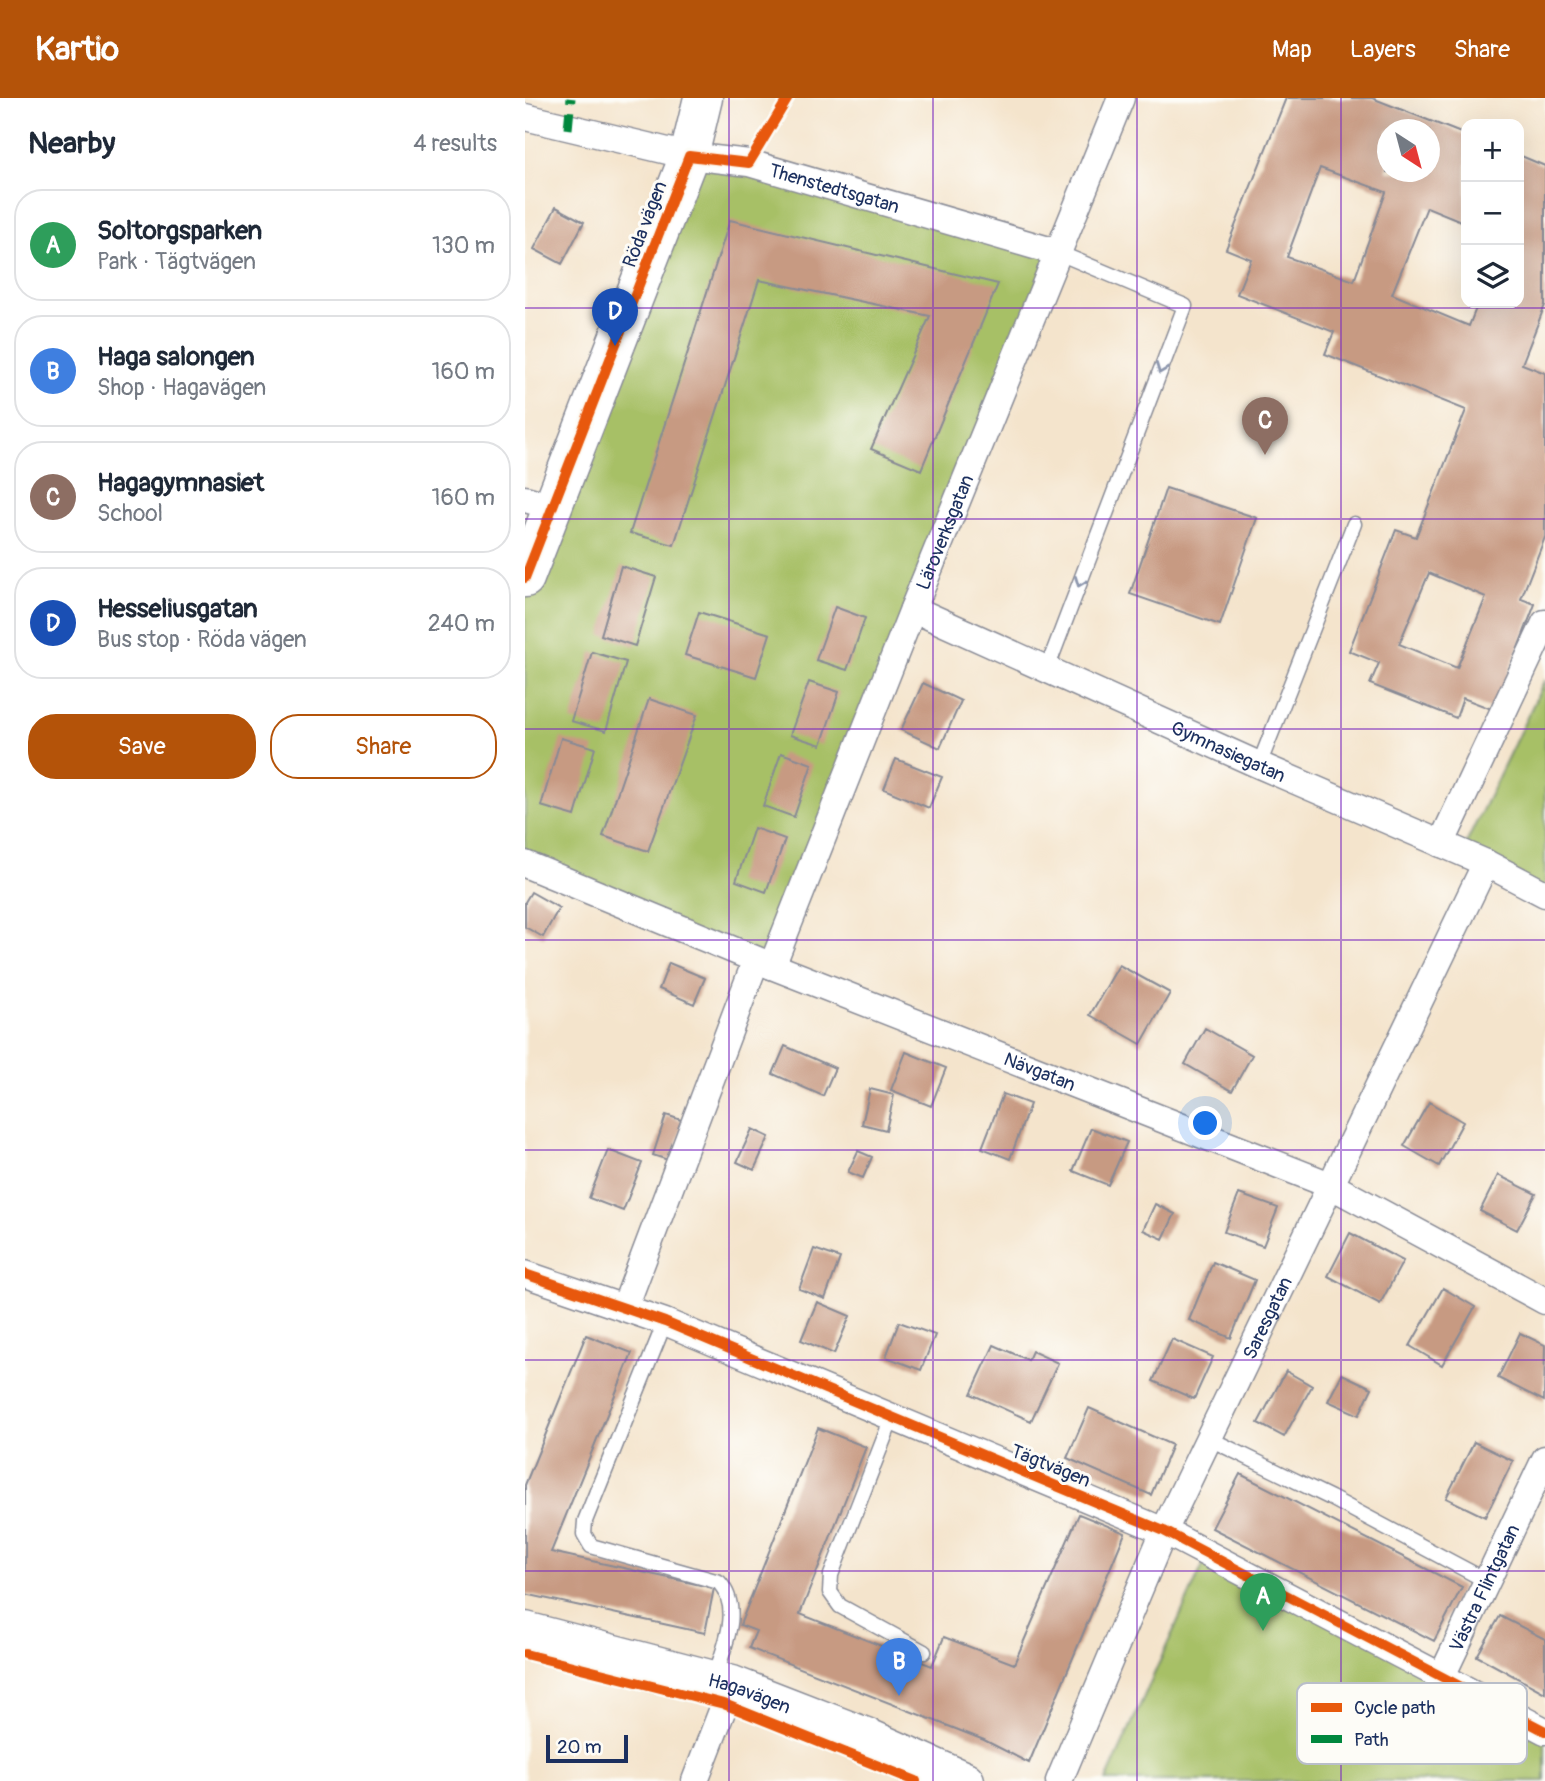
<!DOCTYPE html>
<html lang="en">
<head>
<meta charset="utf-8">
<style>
  body { margin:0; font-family:Pangolin,sans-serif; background:#f6f6f7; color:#1f2937 }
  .controls { position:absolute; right:21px; top:21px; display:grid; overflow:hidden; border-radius:14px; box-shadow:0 7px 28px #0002 }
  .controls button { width:63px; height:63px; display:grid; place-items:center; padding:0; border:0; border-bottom:2px solid #e0e1e3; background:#fff; color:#1f2937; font:35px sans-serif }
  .compass { position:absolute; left:852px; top:21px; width:63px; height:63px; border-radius:50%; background:#fff; box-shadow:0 7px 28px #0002; rotate:144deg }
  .scale { position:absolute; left:21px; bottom:18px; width:82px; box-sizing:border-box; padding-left:7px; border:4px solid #1b2f5e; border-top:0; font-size:19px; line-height:24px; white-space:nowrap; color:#1b2f5e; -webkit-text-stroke:5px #fdfcf7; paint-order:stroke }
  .you { position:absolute; left:681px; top:1026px; width:24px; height:24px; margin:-18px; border:5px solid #fff; border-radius:50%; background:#1a73e8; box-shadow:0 0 0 10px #1a73e833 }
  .badge { display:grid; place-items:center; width:46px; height:46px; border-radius:50%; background:#b45309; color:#fff; font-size:23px; font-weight:700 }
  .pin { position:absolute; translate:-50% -58px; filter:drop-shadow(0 2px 4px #0008) }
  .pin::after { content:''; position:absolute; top:37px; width:24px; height:21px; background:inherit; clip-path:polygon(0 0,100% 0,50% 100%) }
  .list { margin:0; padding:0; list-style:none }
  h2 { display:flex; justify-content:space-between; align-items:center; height:91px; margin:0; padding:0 28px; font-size:30px }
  h2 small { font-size:23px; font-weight:400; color:#747a83 }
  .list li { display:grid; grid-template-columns:46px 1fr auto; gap:21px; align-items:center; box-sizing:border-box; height:112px; margin:0 14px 14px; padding:0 14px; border:2px solid #e0e1e3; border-radius:28px }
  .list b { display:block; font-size:26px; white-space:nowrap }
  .list p { margin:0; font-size:23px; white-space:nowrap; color:#747a83 }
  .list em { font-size:23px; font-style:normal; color:#747a83 }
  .actions { display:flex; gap:14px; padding:21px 28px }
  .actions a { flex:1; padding:16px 0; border:2px solid #b45309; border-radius:28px; text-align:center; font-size:24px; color:#b45309 }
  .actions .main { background:#b45309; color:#fff }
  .icon { flex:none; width:38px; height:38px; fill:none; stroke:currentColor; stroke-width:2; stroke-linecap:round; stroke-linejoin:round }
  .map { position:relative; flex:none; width:1020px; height:1683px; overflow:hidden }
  header { display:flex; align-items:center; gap:42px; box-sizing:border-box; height:98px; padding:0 35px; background:#b45309; color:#fff }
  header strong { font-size:33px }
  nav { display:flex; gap:38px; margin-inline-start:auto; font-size:24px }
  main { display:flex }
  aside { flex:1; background:#fff }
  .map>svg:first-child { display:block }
  .green { fill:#a7c066; stroke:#617862; stroke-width:2 }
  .building { fill:#c79a82; fill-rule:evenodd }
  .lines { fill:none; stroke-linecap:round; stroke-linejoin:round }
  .lane-casing { stroke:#888a95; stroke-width:17 }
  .street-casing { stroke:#888a95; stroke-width:29 }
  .secondary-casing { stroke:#888a95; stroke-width:41 }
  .lane { stroke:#fff; stroke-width:14 }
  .street { stroke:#fff; stroke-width:26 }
  .secondary { stroke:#fff; stroke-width:38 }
  .quiet { stroke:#00873e; stroke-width:9; stroke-dasharray:18 9; stroke-linecap:butt }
  .cycleway-casing { stroke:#fdfcf7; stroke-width:15 }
  .cycleway { stroke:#e8590c; stroke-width:10 }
  .oneway { stroke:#8d97ae }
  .grid { fill:none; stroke:#7b2cbf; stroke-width:2; stroke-opacity:0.55 }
  .labels { text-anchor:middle; stroke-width:6; stroke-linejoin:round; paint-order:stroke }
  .street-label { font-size:19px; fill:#1b2f5e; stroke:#fdfcf7 }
  .key { fill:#fdfcf7; stroke:#b9bec9; stroke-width:2 }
  .key-label { font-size:19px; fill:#1b2f5e }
</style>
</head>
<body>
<header>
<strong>Kartio</strong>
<nav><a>Map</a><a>Layers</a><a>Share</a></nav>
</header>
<main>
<aside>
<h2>Nearby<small>4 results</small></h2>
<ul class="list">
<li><span class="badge" style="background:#2e9e5b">A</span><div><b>Soltorgsparken</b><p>Park · Tägtvägen</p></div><em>130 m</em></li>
<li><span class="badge" style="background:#3f7fe0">B</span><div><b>Haga salongen</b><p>Shop · Hagavägen</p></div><em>160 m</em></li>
<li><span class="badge" style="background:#8d6e63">C</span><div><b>Hagagymnasiet</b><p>School</p></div><em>160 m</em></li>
<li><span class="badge" style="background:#1a4fb4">D</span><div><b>Hesseliusgatan</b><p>Bus stop · Röda vägen</p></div><em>240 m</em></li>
</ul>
<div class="actions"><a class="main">Save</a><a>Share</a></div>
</aside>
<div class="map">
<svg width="1020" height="1683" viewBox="0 0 1020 1683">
  <rect width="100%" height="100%" fill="#fdfcf7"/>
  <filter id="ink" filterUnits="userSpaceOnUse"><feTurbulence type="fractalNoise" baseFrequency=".0143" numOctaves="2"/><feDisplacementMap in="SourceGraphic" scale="14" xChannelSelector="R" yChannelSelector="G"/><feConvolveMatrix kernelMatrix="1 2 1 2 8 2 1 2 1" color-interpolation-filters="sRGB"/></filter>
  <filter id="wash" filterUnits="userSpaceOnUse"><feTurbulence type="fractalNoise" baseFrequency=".00686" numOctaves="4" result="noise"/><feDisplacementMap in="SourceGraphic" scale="28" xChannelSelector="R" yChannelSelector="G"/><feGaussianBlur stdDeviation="1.57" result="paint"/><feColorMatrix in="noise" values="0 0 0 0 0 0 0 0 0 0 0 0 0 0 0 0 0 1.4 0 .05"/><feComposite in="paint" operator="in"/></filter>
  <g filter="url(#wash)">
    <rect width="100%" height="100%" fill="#f4e4cc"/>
    <path class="green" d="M164 58 534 155 247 868 0 766V480Z
      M1020 582V795L938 752Z
      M683 1456 1020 1633V1683H581Z"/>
    <g id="blocks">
      <path class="building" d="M761 0H847L941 37V125L902 109 867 196 944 228 953 205H994V57L1020 68V207L997 266 1020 275V439L996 501 1010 506 969 612 938 600 931 620 845 586 854 565 824 553 871 432 891 439 941 312 800 256 809 234 712 196 726 161 701 151ZM862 32H904V74H862ZM795 70 861 94 829 183 762 159ZM904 475 961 499 932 570 874 546Z
        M31 109 59 124 37 166 9 151Z
        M205 122 473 186 396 372 346 351 405 218 234 182 149 447 105 435Z
        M641 390 732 420 695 527 605 496Z
        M96 468 131 479 110 548 76 537Z
        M310 509 340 520 322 572 291 562Z
        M174 514 245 536 231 579 160 557Z
        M67 554 101 564 81 633 46 623Z
        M284 584 314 594 296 647 265 637Z
        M398 585 436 603 415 650 376 632Z
        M124 601 172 617 123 753 78 738Z
        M36 640 70 650 50 718 16 708Z
        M256 655 287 666 269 719 238 708Z
        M371 661 417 679 404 710 359 691Z
        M229 730 260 741 241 794 211 783Z
        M6 794 34 810 18 839 0 829V804Z
        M144 865 180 880 169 906 134 891Z
        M594 867 645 895 616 946 565 917Z
        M680 930 727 957 707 993 660 966Z
        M260 948 310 970 298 998 248 976Z
        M381 954 421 970 406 1008 366 992Z
        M345 991 369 997 361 1032 337 1026Z
        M478 996 505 1006 485 1061 457 1050Z
        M904 1004 938 1024 914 1068 879 1048Z
        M141 1017 159 1023 146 1063 128 1057Z
        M566 1030 602 1044 583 1087 548 1073Z
        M227 1031 244 1039 229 1072 212 1064Z
        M83 1052 117 1065 98 1113 64 1100Z
        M333 1053 347 1059 338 1080 323 1074Z
        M973 1077 1011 1096 992 1132 955 1113Z
        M714 1096 753 1110 738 1148 699 1134Z
        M630 1106 650 1116 638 1141 618 1132Z
        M825 1135 878 1163 855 1206 803 1178Z
        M289 1151 315 1160 300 1201 274 1191Z
        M688 1164 730 1182 706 1240 664 1222Z
        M918 1190 950 1209 917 1267 885 1248Z
        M292 1204 325 1218 309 1256 276 1242Z
        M374 1224 410 1237 396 1272 361 1259Z
        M995 1235 1020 1247 1019 1303 973 1280Z
        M61 1237 107 1255 26 1454 189 1490 180 1535 0 1496V1387Z
        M647 1241 688 1259 669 1301 628 1283Z
        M469 1247 503 1262 507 1253 533 1265 506 1323 446 1296Z
        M761 1273 787 1288 759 1339 733 1325Z
        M817 1276 847 1290 834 1317 803 1303Z
        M564 1310 647 1347 626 1397 542 1360Z
        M293 1330 341 1349 275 1516 407 1568 419 1539 489 1566 554 1416 600 1435 504 1665 459 1642 224 1550 231 1533 215 1527Z
        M949 1344 988 1363 960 1419 921 1400Z
        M715 1376 937 1489 909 1543 687 1430Z
        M975 1518 1020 1541V1595L952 1558Z"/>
    </g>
  </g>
  <g filter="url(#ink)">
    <use href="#blocks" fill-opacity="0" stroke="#888a95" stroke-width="2"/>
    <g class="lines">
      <g class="lane-casing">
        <path id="lane" d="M522 571 660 208 534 155
          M734 667 829 426
          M140 1224 60 1423 59 1436 66 1448 194 1484C218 1511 199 1549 189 1581
          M367 1320 306 1477 305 1494 315 1508 399 1554
          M683 1340 806 1400 962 1483"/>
      </g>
      <g class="street-casing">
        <g id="street">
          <path id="s1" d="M0 19 164 58 224 65 534 155"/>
          <path d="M0 401 26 408"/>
          <path id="s2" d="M388 511 734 667 961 765 1020 796"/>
          <path d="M916 746 1020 525"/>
          <path id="s3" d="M0 766 247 868 805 1087 1020 1203"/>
          <path id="s4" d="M247 868 388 511 596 0"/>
          <path d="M0 1176 140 1224 639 1433 1020 1633"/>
          <path d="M100 1209 231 862"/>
          <path id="s5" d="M916 1580 1020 1361"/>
          <path d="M170 1683 207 1587"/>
          <path id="s6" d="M534 1683 639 1433 961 765"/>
        </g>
      </g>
      <g class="secondary-casing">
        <g id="secondary">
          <path d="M0 480 164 58 178 0"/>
          <path id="s7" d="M0 1533 207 1587 341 1639 440 1683"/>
        </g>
      </g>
      <use href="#lane" class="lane"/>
      <use href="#street" class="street"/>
      <use href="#secondary" class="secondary"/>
      <path class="quiet" d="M43 31 46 0"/>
      <g class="cycleway-casing">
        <path id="cycleway" d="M0 480 164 58 224 65 263 0
          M0 1176 140 1224 639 1433 1020 1633
          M0 1556 199 1606 391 1683"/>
      </g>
      <use href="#cycleway" class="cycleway"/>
    </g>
    <defs><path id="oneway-chevron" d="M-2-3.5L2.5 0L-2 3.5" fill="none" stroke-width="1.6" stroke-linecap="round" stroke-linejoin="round" transform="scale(1.75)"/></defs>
    <g class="oneway">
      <use href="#oneway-chevron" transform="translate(636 271) rotate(111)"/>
      <use href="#oneway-chevron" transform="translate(555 484) rotate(111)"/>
    </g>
  </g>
  <path class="grid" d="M204 0V1683M408 0V1683M612 0V1683M816 0V1683M0 210H1020M0 421H1020M0 631H1020M0 842H1020M0 1052H1020M0 1262H1020M0 1473H1020"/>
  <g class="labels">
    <g class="street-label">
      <text dy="7" stroke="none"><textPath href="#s1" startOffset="318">Thenstedtsgatan</textPath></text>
      <text transform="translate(119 126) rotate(-69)" y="7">Röda vägen</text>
      <text dy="7" stroke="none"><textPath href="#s4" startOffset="467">Läroverksgatan</textPath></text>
      <text dy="7" stroke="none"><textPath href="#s2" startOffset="346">Gymnasiegatan</textPath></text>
      <text dy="7" stroke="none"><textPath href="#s3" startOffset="555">Nävgatan</textPath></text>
      <text dy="7" stroke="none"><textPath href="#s6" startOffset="508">Saresgatan</textPath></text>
      <text transform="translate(526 1367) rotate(22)" y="7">Tägtvägen</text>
      <text dy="7" stroke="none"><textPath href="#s5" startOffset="100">Västra Flintgatan</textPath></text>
      <text dy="7" stroke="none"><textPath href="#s7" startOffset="233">Hagavägen</textPath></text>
    </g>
  </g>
  <rect x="772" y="1585" width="230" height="81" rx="10" class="key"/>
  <rect x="786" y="1605" width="31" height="9" fill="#e8590c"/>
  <rect x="786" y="1637" width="31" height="8" fill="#00873e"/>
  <g class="key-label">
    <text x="829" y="1616">Cycle path</text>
    <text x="829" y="1648">Path</text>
  </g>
</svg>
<div class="controls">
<button>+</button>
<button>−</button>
<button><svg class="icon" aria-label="layers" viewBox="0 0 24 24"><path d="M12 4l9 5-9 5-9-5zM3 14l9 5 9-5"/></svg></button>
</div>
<svg class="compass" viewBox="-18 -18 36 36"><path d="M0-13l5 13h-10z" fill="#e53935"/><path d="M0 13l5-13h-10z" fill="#747a83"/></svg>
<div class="scale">20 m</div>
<div class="you"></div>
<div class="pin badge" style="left:738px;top:1533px;background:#2e9e5b">A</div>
<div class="pin badge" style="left:374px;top:1598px;background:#3f7fe0">B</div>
<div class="pin badge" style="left:740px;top:357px;background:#8d6e63">C</div>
<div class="pin badge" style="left:90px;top:248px;background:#1a4fb4">D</div>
</div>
</main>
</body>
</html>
